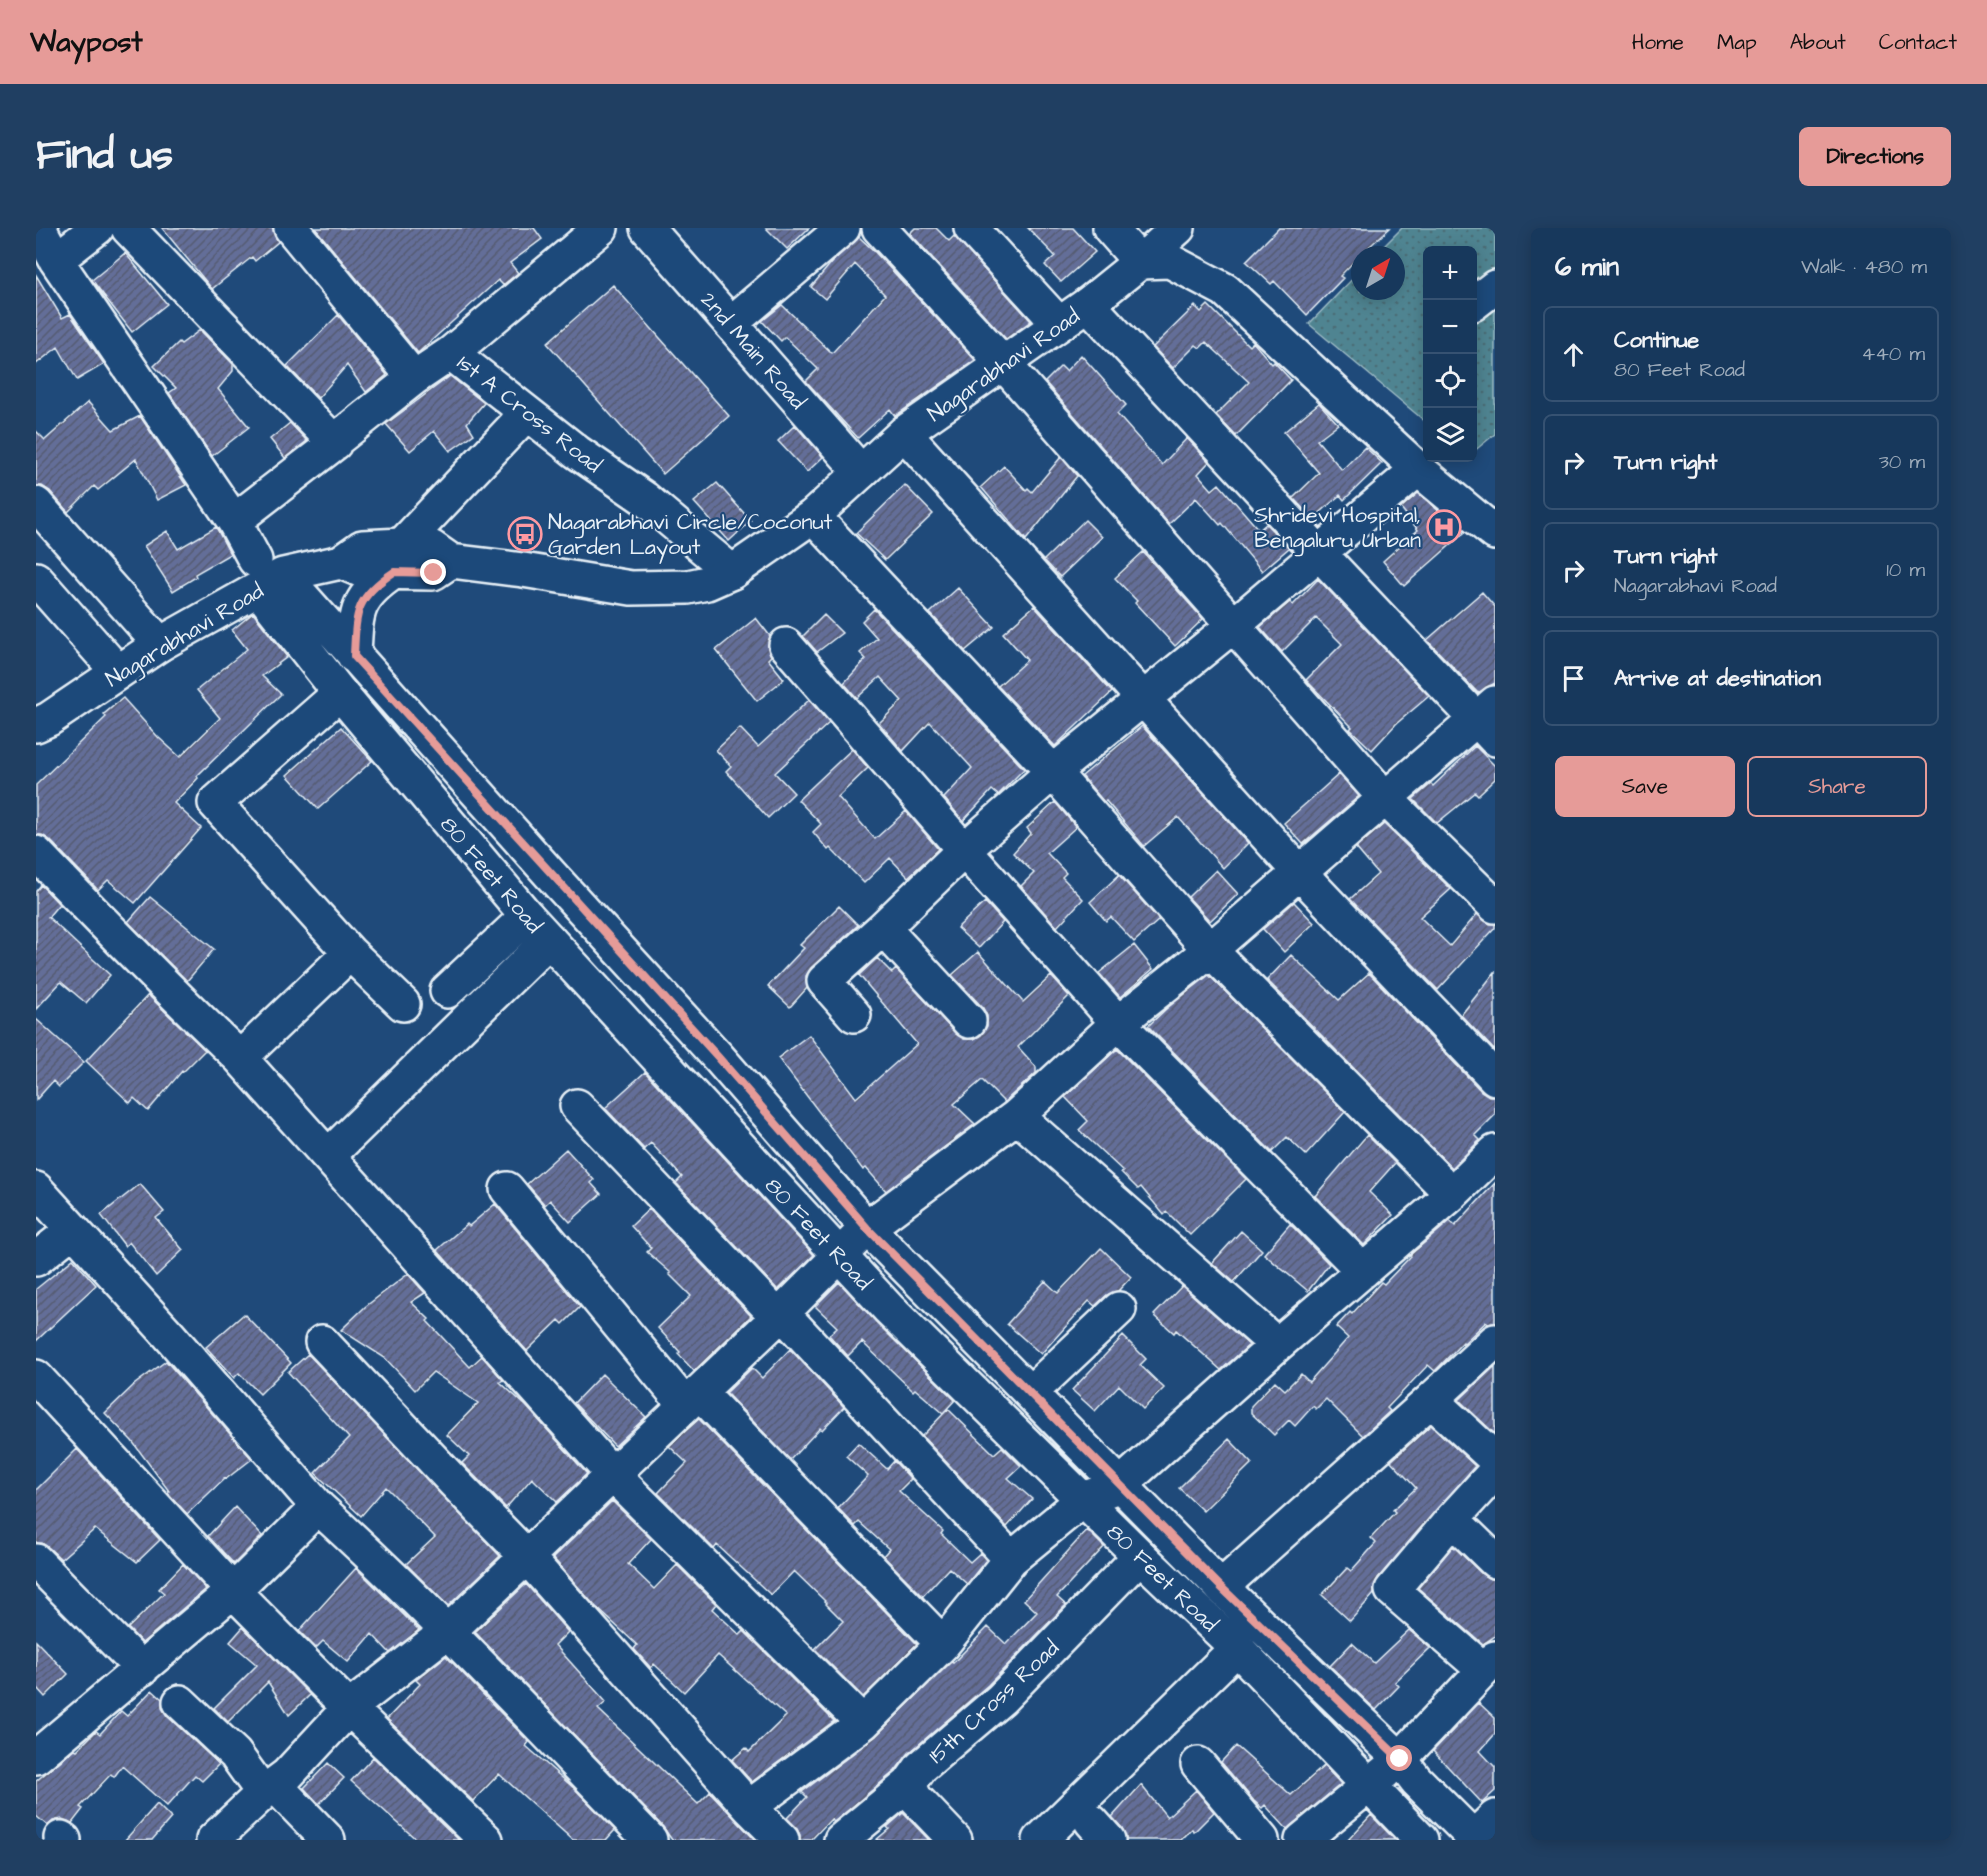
<!DOCTYPE html>
<html lang="en">
<head>
<meta charset="utf-8">
<style>
  body { margin:0; font-family:"Architects Daughter",sans-serif; background:#203f62; color:#f1f3f6 }
  .controls { position:absolute; right:18px; top:18px; display:grid; overflow:hidden; border-radius:9px; box-shadow:0 3px 15px #0003 }
  .controls button { width:54px; height:54px; display:grid; place-items:center; padding:0; border:0; border-bottom:2px solid #365272; background:#17385c; color:#f1f3f6; font:30px sans-serif }
  .compass { position:absolute; left:1315px; top:18px; width:54px; height:54px; border-radius:50%; background:#17385c; box-shadow:0 3px 15px #0003; rotate:39deg }
  .stop { position:absolute; width:18px; height:18px; margin:-14px; border:4px solid #e69b98; border-radius:50%; background:#fff }
  .stop.end { background:#e69b98; border-color:#fff; box-shadow:0 2px 6px #0008 }
  .list { margin:0; padding:0; list-style:none }
  h2 { display:flex; justify-content:space-between; align-items:center; height:78px; margin:0; padding:0 24px; font-size:26px }
  h2 small { font-size:20px; font-weight:400; color:#9eacbb }
  .list li { display:grid; grid-template-columns:39px 1fr auto; gap:18px; align-items:center; box-sizing:border-box; height:96px; margin:0 12px 12px; padding:0 12px; border:2px solid #365272; border-radius:9px }
  .list b { display:block; font-size:22px; white-space:nowrap }
  .list p { margin:0; font-size:20px; white-space:nowrap; color:#9eacbb }
  .list em { font-size:20px; font-style:normal; color:#9eacbb }
  .actions { display:flex; gap:12px; padding:18px 24px }
  .actions a { flex:1; padding:14px 0; border:2px solid #e69b98; border-radius:9px; text-align:center; font-size:21px; color:#e69b98 }
  .actions .main { background:#e69b98; color:#111 }
  .icon { flex:none; width:33px; height:33px; fill:none; stroke:currentColor; stroke-width:2; stroke-linecap:round; stroke-linejoin:round }
  .map { position:relative; flex:none; width:1459px; height:1612px; overflow:hidden; border-radius:9px }
  header { display:flex; align-items:center; gap:36px; box-sizing:border-box; height:84px; padding:0 30px; background:#e69b98; color:#111 }
  header strong { font-size:28px }
  nav { display:flex; gap:33px; margin-inline-start:auto; font-size:21px }
  .intro { display:flex; align-items:center; justify-content:space-between; box-sizing:border-box; height:144px; padding:0 36px }
  h1 { margin:0; font-size:42px }
  .button { padding:15px 27px; border-radius:9px; background:#e69b98; color:#111; font-size:21px; font-weight:700 }
  main { display:flex; gap:36px; padding:0 36px }
  aside { flex:1; background:#17385c; border-radius:9px; box-shadow:0 3px 15px #0003 }
  .map>svg:first-child { display:block }
  .grass { fill:url(#grass-dots); stroke:#9cbac4; stroke-width:1.5 }
  .building { fill:url(#building-hatch); stroke:#e8f1f8; stroke-width:1.5 }
  .lines { fill:none; stroke-linecap:round; stroke-linejoin:round }
  .minor-casing { stroke:#e8f1f8; stroke-width:38 }
  .major-casing { stroke:#e8f1f8; stroke-width:38 }
  .minor { stroke:#1f4a7a; stroke-width:33 }
  .major { stroke:#1f4a7a; stroke-width:33 }
  .route { stroke:#e69b98; stroke-width:8 }
  .labels { text-anchor:middle; stroke-width:4.5; stroke-linejoin:round; paint-order:stroke }
  .street-label { font-size:22px; fill:#e8f1f8; stroke:#1f4a7a }
  .poi-label { font-size:22px; fill:#e8f1f8; stroke:#1f4a7a; text-anchor:end }
</style>
</head>
<body>
<header>
<strong>Waypost</strong>
<nav><a>Home</a><a>Map</a><a>About</a><a>Contact</a></nav>
</header>
<div class="intro"><h1>Find us</h1><a class="button">Directions</a></div>
<main>
<div class="map">
<svg width="1459" height="1612" viewBox="0 0 1459 1612">
  <defs>
    <pattern id="grass-dots" width="8" height="8" patternUnits="userSpaceOnUse" patternTransform="scale(1.5)"><rect width="8" height="8" fill="#4f8491"/><path d="M2 2h.1M6 6h.1" fill="none" stroke="#4b6c75" stroke-width="1.8" stroke-linecap="round"/></pattern>
    <pattern id="building-hatch" width="6" height="6" patternUnits="userSpaceOnUse" patternTransform="scale(1.5)"><rect width="6" height="6" fill="#646e98"/><path d="M-1 1l2-2M0 6l6-6M5 7l2-2" fill="none" stroke="#555b71"/></pattern>
  </defs>
  <rect width="100%" height="100%" fill="#1f4a7a"/>
  <filter id="ink" filterUnits="userSpaceOnUse"><feTurbulence type="fractalNoise" baseFrequency=".0167" numOctaves="2"/><feDisplacementMap in="SourceGraphic" scale="12" xChannelSelector="R" yChannelSelector="G"/><feConvolveMatrix kernelMatrix="1 2 1 2 8 2 1 2 1" color-interpolation-filters="sRGB"/></filter>
  <g filter="url(#ink)">
    <path class="grass" d="M1366 0H1459V206L1437 224 1436 22H1392L1391 195 1273 96 1324 43V63H1360V27H1339Z"/>
    <path class="building" d="M126 0H237L242 14 219 33 216 29 176 61Z
      M279 0H498L506 11 474 35 482 45 467 57 462 52 382 125Z
      M730 0H773L751 21Z
      M879 0H900L913 13 918 8 995 93 970 111 874 5Z
      M992 0H1037L1059 24 1025 54 1009 37 1019 28Z
      M1243 0H1354L1324 27 1304 48 1307 50 1271 87 1238 53 1235 56 1210 33Z
      M823 9 837 22 939 132 859 188 854 181 822 210 770 153 782 141 749 109 745 113 726 93 746 77 796 125 849 67 819 36 789 71 775 59 796 34Z
      M89 25 131 76 96 104 56 52Z
      M0 47 26 90 34 86 68 136 41 152 22 119 0 136Z
      M577 57 693 188 627 246 511 115Z
      M1172 77 1213 118 1217 114 1236 136 1238 134 1255 152 1200 208 1180 187 1213 154 1170 114 1164 120 1160 117 1137 140 1117 119 1159 78 1165 84Z
      M302 87 351 147 330 164 311 137 282 170 251 138Z
      M164 102 197 136V143L182 161 213 199 176 228 133 165 140 160 118 138 143 114 145 116Z
      M1045 127 1090 177 1081 186 1126 237 1151 210 1173 234 1162 246 1176 262 1183 256 1223 302 1230 296 1253 320 1226 343 1186 295 1184 297 1160 270 1133 296 1009 154 1025 138 1030 143Z
      M414 148 448 175 431 195 438 206 414 223 398 203 374 223 350 196Z
      M52 174 77 202 104 188 150 257 121 272 100 231 62 262 58 258 32 284 14 263 6 258H0V203L9 212Z
      M1283 175 1302 196 1281 212 1306 242 1329 219 1346 235 1308 272 1304 267 1277 291 1257 270 1283 245 1248 204Z
      M254 195 271 213 249 230 234 211Z
      M759 197 787 229 771 244 742 213Z
      M1025 229 1041 248 990 312 945 259 968 238 990 262 992 260 996 264Z
      M681 255 715 293 693 313 658 274Z
      M869 257 897 286 849 332 820 305Z
      M1382 265 1428 305 1368 358 1347 333 1382 302 1365 280Z
      M1049 292 1066 309 1024 349 1008 332Z
      M180 299 194 326 159 346 160 349 137 363 108 318 131 303 142 321Z
      M1107 324 1167 391 1139 418 1099 375 1101 373 1079 350Z
      M1282 351 1393 468 1360 496 1336 522 1314 501 1316 499 1270 452 1306 416 1280 390 1246 424 1224 399 1254 374 1257 377Z
      M922 360 958 399 929 423 894 385Z
      M1446 364 1459 379V455L1442 465 1391 412Z
      M998 378 1076 464 1019 518 962 458 991 432 967 405Z
      M838 381 988 541 962 567 956 562 927 593 908 570 936 540 894 494 867 523 843 495 866 473 844 449 821 470 808 455 830 431 824 425 841 410 826 393Z
      M217 385 251 429 226 448 245 466 161 548 162 550 138 575 165 600 99 675 72 652 62 662 14 612 6 607H0V557L70 489 68 486 87 470 122 509 144 529 184 490 161 462 211 421 196 402Z
      M788 387 806 405 781 424 767 408Z
      M720 390 734 408 732 420 735 428 732 431 748 451 721 473 680 422Z
      M773 472 793 495 739 545 758 565 732 590 690 543 695 538 680 522 704 500 722 519Z
      M1106 498 1212 615 1187 640 1142 589 1108 618 1070 573 1068 574 1046 548Z
      M305 499 336 533 282 581 251 547Z
      M1439 518 1459 538V551L1442 567 1439 564 1401 595 1377 571 1395 556 1397 558Z
      M816 521 832 540 802 569 839 611 870 583 902 621 872 649 854 630 828 655 794 620 792 622 777 604 785 596 762 572Z
      M1303 546 1323 568 1267 616 1248 595Z
      M1019 574 1040 599 1011 625 1030 645 1026 649 1047 671 1021 699 985 658 998 645 977 625 995 605 991 600Z
      M1348 596 1415 661 1384 689 1414 718 1441 686 1454 696H1459V700L1402 762 1314 671 1342 646 1320 620Z
      M1180 642 1202 666 1174 693 1152 669Z
      M1083 647 1123 692 1098 714 1075 689 1070 693 1054 674Z
      M5 657 23 676 12 689 74 747 50 775 25 754 0 781V663Z
      M114 669 178 721 151 753 92 694Z
      M949 674 967 694 943 720 921 700Z
      M1258 674 1278 695 1248 724 1227 701Z
      M803 678 822 697 775 740 770 748 771 760 754 779 732 758 768 720 764 717Z
      M1098 717 1117 741 1084 769 1063 745Z
      M942 724 987 774 1015 748 1033 768 982 819 1000 839V845L968 874 946 852 918 876 939 896 850 963 830 940 827 942 742 830 773 807 820 870 881 816 823 747 841 730 856 745 860 741 920 806 928 811H938L945 807 951 798V788L947 780 916 747Z
      M1255 727 1303 772 1333 745 1445 863 1453 868H1459V887L1439 907 1444 912 1416 940 1231 752Z
      M1459 744V823L1425 787Z
      M1173 747 1309 884 1270 927 1251 909 1236 924 1112 798 1130 781Z
      M112 767 169 822 147 844 146 843 112 883 98 870 94 875 50 833Z
      M0 791 48 834 23 859 17 853 0 872Z
      M1081 821 1210 951 1154 1007 1131 984 1128 987 1105 959 1102 961 1085 944 1087 943 1043 902 1052 893 1029 869Z
      M609 844 778 1027 742 1062 640 955 646 949 615 915 608 921 569 880Z
      M1331 907 1359 935 1333 964 1357 987 1328 1017 1279 968Z
      M530 921 558 952 555 955 565 966 534 994 514 972 509 977 491 956Z
      M1459 955V1095L1452 1096 1450 1094 1428 1115 1427 1114 1399 1143 1392 1137 1351 1180 1354 1183 1327 1208 1290 1171 1280 1181 1277 1178 1259 1198 1253 1192 1238 1207 1215 1185V1178L1239 1153 1249 1162 1265 1146 1273 1154 1312 1110 1300 1099 1314 1084 1316 1086 1345 1054 1348 1056 1375 1028 1374 1027 1414 993 1419 998Z
      M104 956 128 984 120 990 147 1022 120 1048 93 1014 89 1018 65 987Z
      M459 976 544 1079 527 1096 523 1092 491 1123 401 1022 431 996 433 998Z
      M613 981 715 1088 658 1143 642 1126 644 1124 622 1100 655 1068 633 1046 635 1045 611 1024 615 1020 595 998Z
      M1254 996 1293 1036 1272 1063 1228 1026Z
      M1205 1003 1226 1022 1198 1054 1176 1035Z
      M1065 1020 1095 1049 1082 1063 1071 1067 1059 1078 1053 1073 1005 1126 971 1096 1009 1053 1022 1065Z
      M37 1031 60 1057 0 1113V1061Z
      M372 1046 389 1065 375 1074 393 1091 391 1093 434 1139 446 1128 467 1152 464 1154 490 1178 551 1246 521 1274 496 1250 470 1280 426 1235 433 1228 411 1207 442 1175 397 1144 379 1162 349 1130 305 1102 330 1078Z
      M803 1054 840 1094 919 1172 907 1185 879 1161 877 1163 826 1114 812 1128 793 1107 801 1099 779 1078Z
      M1146 1058 1213 1117 1185 1142 1140 1102 1138 1105 1118 1087Z
      M208 1086 255 1135 224 1166 203 1145 198 1150 170 1119Z
      M1087 1108 1110 1131 1104 1137 1128 1160 1107 1181 1083 1157 1059 1183 1036 1162Z
      M754 1121 808 1179 786 1202 784 1200 754 1232 690 1165 716 1140 726 1150Z
      M272 1126 464 1328 412 1378 370 1336 399 1309 358 1267 350 1259 325 1288 279 1245 313 1210 252 1144Z
      M130 1133 216 1231 190 1251 189 1250 151 1286 132 1265 133 1263 96 1213 69 1185 99 1156Z
      M1459 1138V1206L1423 1172Z
      M566 1146 610 1189 579 1218 538 1175Z
      M912 1181 958 1226 966 1219 985 1238 972 1250 996 1271 971 1299 886 1208Z
      M663 1191 881 1416 827 1469 779 1421 807 1393 790 1376 791 1375 758 1343 735 1367 681 1317 678 1321 622 1265 651 1235 633 1218Z
      M1395 1197 1439 1238 1342 1350 1338 1358V1366L1314 1393 1286 1367 1311 1340 1315 1343 1340 1315 1335 1310 1359 1284 1357 1282 1380 1260 1355 1233Z
      M1193 1211 1216 1235 1167 1283 1143 1260Z
      M822 1215 851 1241 858 1233 875 1251 863 1263 907 1303 905 1306 934 1334 944 1325 950 1332 931 1356 913 1340 887 1368 847 1328 853 1321 823 1294 819 1298 802 1280 832 1248 810 1228Z
      M41 1221 124 1312 101 1334 59 1301 25 1331 13 1320 6 1315H0V1262Z
      M576 1273 615 1311 592 1336 618 1361 641 1337 680 1376 676 1381 704 1407 708 1403 798 1493 716 1554 696 1532 710 1520 713 1524 750 1488 682 1427 648 1464 618 1436 615 1440 598 1421 601 1417 558 1377 517 1330Z
      M199 1279 226 1308 198 1336 172 1308Z
      M1051 1302 1068 1319 1021 1369 1030 1377 952 1457 873 1525 859 1543 798 1594 795 1591 775 1612H764V1607L760 1599 751 1590 771 1569 766 1564 840 1508 915 1434 917 1435 952 1399 970 1416 1001 1384 988 1372Z
      M1417 1318 1446 1346 1454 1351H1459V1408L1447 1416 1382 1360Z
      M147 1336 170 1361 106 1415 92 1400 128 1365 123 1361Z
      M320 1340 383 1402 354 1425 336 1406 312 1434 287 1413 280 1420 263 1403Z
      M490 1356 532 1404 519 1417 570 1474 562 1481 662 1576 674 1564 719 1612H636L627 1599 439 1404Z
      M207 1399 274 1467 253 1487 232 1454 192 1494 178 1480 221 1437 194 1414Z
      M1373 1402 1394 1420 1359 1454 1363 1458 1340 1482 1294 1438 1316 1415 1338 1435Z
      M0 1413 32 1446 9 1469 0 1459Z
      M410 1428 493 1514 490 1518 540 1562 579 1602 570 1612H537L463 1546 437 1573 351 1491 384 1456 380 1452Z
      M116 1462 126 1471V1480L131 1488 183 1536 166 1553 159 1547 131 1578 86 1538 78 1549 75 1546 44 1579 47 1581 36 1595 26 1591 17 1593 12 1598 0 1588V1553L39 1521 41 1522 60 1503 64 1506 85 1483 91 1488Z
      M1443 1475 1459 1490V1506L1444 1523 1459 1539V1563L1446 1575 1397 1523Z
      M1200 1518 1255 1567 1288 1538 1305 1556 1251 1601 1229 1577 1226 1580 1218 1573 1185 1534Z
      M337 1529 423 1612H381L315 1553Z
      M292 1535 308 1550 283 1576 268 1560Z
      M1105 1557 1131 1589 1160 1562 1178 1584 1158 1604 1156 1601 1145 1612H1090L1086 1600 1076 1589Z
      M121 1576 135 1590 116 1612H89Z
      M867 1585 893 1612H840L853 1601 851 1599Z
      M1335 1587 1359 1612H1312Z"/>
    <g class="lines">
      <g class="minor-casing">
        <path id="minor" d="M3 0 20 32 198 293 219 332
          M92 0 299 215
          M255 0 378 150
          M565 0 415 125 541 224 608 270 696 344
          M611 0 825 244
          M843 0 968 136 1349 570 1459 678
          M935 0 1023 96
          M1074 0 1104 34 1142 0
          M20 32 61 0
          M1052 76 1283 325 1459 511
          M1437 76 1459 59
          M695 95 807 0
          M868 205 1264 645 1459 850
          M0 276 124 416
          M777 288 1017 544 1174 722 1416 966
          M198 293 299 215 300 212 378 150 415 125
          M366 317 491 185
          M0 351 82 444
          M750 417 928 622 1082 795 1327 1043
          M304 465 179 575 314 725 367 776
          M0 625C67 695 134 764 204 830L576 1246 827 1495
          M411 763 491 688
          M818 787 788 753 847 700
          M933 793 847 700 928 622 1017 544 1198 397 1382 241
          M204 830 314 725
          M541 878 742 1089
          M981 888 1241 1117
          M292 928 513 712
          M0 961 133 1107 282 1279
          M471 961 649 1177
          M0 1031 37 1002
          M1459 1113 1395 1172 1459 1231
          M286 1114 418 1254 490 1328 713 1579 746 1612
          M0 1149 197 1363 313 1480 450 1612
          M663 1164 907 1416
          M995 1164 1083 1081
          M1416 1291 1459 1333
          M975 1331 1048 1271 1084 1257 1241 1117 1416 966 1459 924
          M0 1333 106 1441
          M1185 1359 1395 1172
          M1448 1442 1356 1362 1416 1291 1459 1244
          M144 1474 199 1526 227 1565
          M0 1529 197 1363 282 1279C398 1384 505 1500 614 1612
          M1364 1531 1459 1430
          M1162 1536 1226 1612
          M873 1556 879 1570 919 1612
          M239 1557 292 1612
          M713 1579 827 1495 907 1416 975 1331 746 1085
          M1055 1593 1072 1612
          M25 1610 28 1612
          M177 1612 227 1565 251 1547 313 1480 417 1399 746 1085 831 1000 981 888 1082 795 1174 722 1459 475
          M805 1612 873 1556 885 1539 965 1471 1104 1328
          M1004 1612 1201 1420
          M1435 1612 1459 1589"/>
      </g>
      <g class="major-casing">
        <path id="major" d="M415 333 487 342 595 360 652 359 671 355 696 344 777 288 868 205 1052 76 1104 34 1134 33 1189 62 1382 241 1459 305
          M247 347 514 646 682 829 831 1000 1185 1359 1364 1531 1380 1552 1440 1612
          M222 361 304 465 491 688 853 1081 1104 1328 1201 1420 1385 1612
          M318 428C320 384 319 370 358 344
          M0 497 13 491 124 416 247 347 305 334 326 319 366 317 395 319 415 333 397 345 329 344 305 334
          M1266 1612 1349 1544"/>
      </g>
      <use href="#minor" class="minor"/>
      <use href="#major" class="major"/>
    </g>
  </g>
  <g class="lines" filter="url(#ink)">
    <path class="route" d="M398 345 358 344C319 370 320 384 318 428L682 829 831 1000 1185 1359 1364 1531"/>
  </g>
  <defs>
    <g id="hospital-ring" transform="scale(1.725)"><circle r="9.5" fill="#1f4a7a" stroke="#ff9aa2" stroke-width="1.5"/><path d="M-5-5h3v3.5h4V-5h3V5h-3V1.5h-4V5h-3Z" fill="#ff9aa2"/></g>
    <g id="bus-ring" transform="scale(1.725)"><circle r="9.5" fill="#1f4a7a" stroke="#ff9aa2" stroke-width="1.5"/><path d="M-5-6H5V4H4V6H2V4H-2V6H-4V4H-5ZM-3.5-4V0h7V-4ZM-3.5 1.2v1.5H-2V1.2ZM2 1.2v1.5H3.5V1.2Z" fill="#ff9aa2"/></g>
  </defs>
  <g fill-rule="evenodd">
    <use href="#hospital-ring" x="1408" y="299"/>
    <use href="#bus-ring" x="489" y="306"/>
  </g>
  <g class="labels">
    <g class="street-label">
      <text transform="translate(718 122) rotate(49)" y="8">2nd Main Road</text>
      <text transform="translate(967 136) rotate(-35)" y="8">Nagarabhavi Road</text>
      <text transform="translate(494 185) rotate(38)" y="8">1st A Cross Road</text>
      <text transform="translate(148 406) rotate(-31)" y="8">Nagarabhavi Road</text>
      <text transform="translate(456 646) rotate(50)" y="8">80 Feet Road</text>
      <text transform="translate(783 1005) rotate(47)" y="8">80 Feet Road</text>
      <text transform="translate(1127 1349) rotate(44)" y="8">80 Feet Road</text>
      <text transform="translate(957 1473) rotate(-43)" y="8">15th Cross Road</text>
    </g>
    <g class="poi-label">
      <text x="1385" y="294">Shridevi Hospital,<tspan x="1385" dy="25">Bengaluru Urban</tspan></text>
      <text x="512" y="301" text-anchor="start">Nagarabhavi Circle/Coconut<tspan x="512" dy="25">Garden Layout</tspan></text>
    </g>
  </g>
</svg>
<div class="controls">
<button>+</button>
<button>−</button>
<button><svg class="icon" aria-label="locate" viewBox="0 0 24 24"><circle cx="12" cy="12" r="6"/><path d="M12 2v4M12 18v4M2 12h4M18 12h4"/></svg></button>
<button><svg class="icon" aria-label="layers" viewBox="0 0 24 24"><path d="M12 4l9 5-9 5-9-5zM3 14l9 5 9-5"/></svg></button>
</div>
<svg class="compass" viewBox="-18 -18 36 36"><path d="M0-13l5 13h-10z" fill="#e53935"/><path d="M0 13l5-13h-10z" fill="#9eacbb"/></svg>
<div class="stop" style="left:1364px;top:1531px"></div>
<div class="stop end" style="left:398px;top:345px"></div>
</div>
<aside>
<h2>6 min<small>Walk · 480 m</small></h2>
<ul class="list">
<li><svg class="icon" aria-label="ahead" viewBox="0 0 24 24"><path d="M12 20V5M6 11l6-6 6 6"/></svg><div><b>Continue</b><p>80 Feet Road</p></div><em>440 m</em></li>
<li><svg class="icon" aria-label="right" viewBox="0 0 24 24"><path d="M7 20v-9h11M14 6l5 5-5 5"/></svg><div><b>Turn right</b></div><em>30 m</em></li>
<li><svg class="icon" aria-label="right" viewBox="0 0 24 24"><path d="M7 20v-9h11M14 6l5 5-5 5"/></svg><div><b>Turn right</b><p>Nagarabhavi Road</p></div><em>10 m</em></li>
<li><svg class="icon" aria-label="arrive" viewBox="0 0 24 24"><path d="M6 21V4h12l-3 4 3 4H6"/></svg><div><b>Arrive at destination</b></div></li>
</ul>
<div class="actions"><a class="main">Save</a><a>Share</a></div>
</aside>
</main>
</body>
</html>
